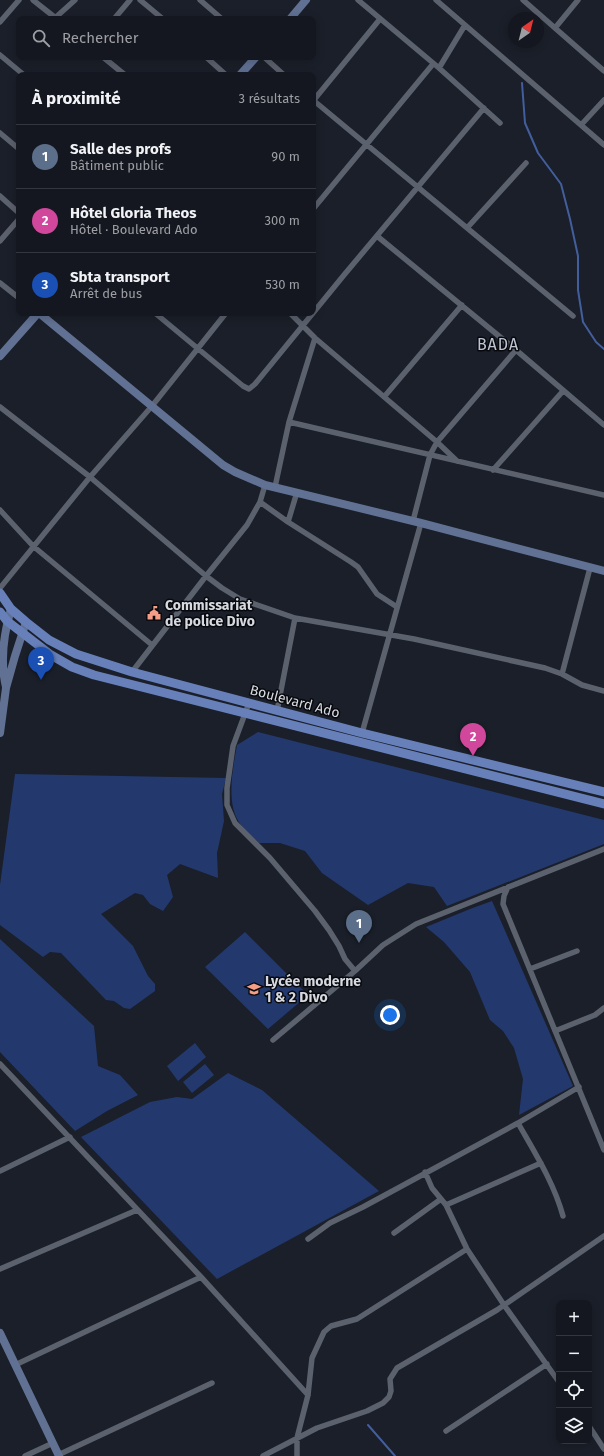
<!DOCTYPE html>
<html lang="fr">
<head>
<meta charset="utf-8">
<style>
  body { margin:0; font-family:"Fira Sans",sans-serif; background:#1d2028; color:#f1f3f6 }
  .controls { position:absolute; right:12px; bottom:12px; display:grid; overflow:hidden; border-radius:8px; box-shadow:0 2px 10px #0003 }
  .controls button { width:36px; height:36px; display:grid; place-items:center; padding:0; border:0; border-bottom:1px solid #33363d; background:#14171f; color:#f1f3f6; font:20px sans-serif }
  .compass { position:absolute; left:508px; top:12px; width:36px; height:36px; border-radius:50%; background:#14171f; box-shadow:0 2px 10px #0003; rotate:35deg }
  .you { position:absolute; left:390px; top:1015px; width:14px; height:14px; margin:-10px; border:3px solid #fff; border-radius:50%; background:#1a73e8; box-shadow:0 0 0 6px #1a73e833 }
  .badge { display:grid; place-items:center; width:26px; height:26px; border-radius:50%; background:#ea580c; color:#fff; font-size:13px; font-weight:700 }
  .pin { position:absolute; translate:-50% -33px; filter:drop-shadow(0 1px 2px #0008) }
  .pin::after { content:''; position:absolute; top:21px; width:14px; height:12px; background:inherit; clip-path:polygon(0 0,100% 0,50% 100%) }
  .list { margin:0; padding:0; list-style:none }
  h2 { display:flex; justify-content:space-between; align-items:center; height:52px; margin:0; padding:0 16px; font-size:17px }
  h2 small { font-size:13px; font-weight:400; color:#9d9fa4 }
  .list li { display:grid; grid-template-columns:26px 1fr auto; gap:12px; align-items:center; box-sizing:border-box; height:64px; padding:0 16px; border-top:1px solid #33363d }
  .list b { display:block; font-size:15px; white-space:nowrap }
  .list p { margin:0; font-size:13px; white-space:nowrap; color:#9d9fa4 }
  .list em { font-size:13px; font-style:normal; color:#9d9fa4 }
  .icon { flex:none; width:22px; height:22px; fill:none; stroke:currentColor; stroke-width:2; stroke-linecap:round; stroke-linejoin:round }
  .map { position:relative; flex:none; width:604px; height:1456px; overflow:hidden }
  .search { position:absolute; background:#14171f; box-shadow:0 2px 10px #0003; left:16px; top:16px; width:300px; height:44px; display:flex; align-items:center; gap:10px; box-sizing:border-box; padding:0 14px; border-radius:8px; color:#9d9fa4; font-size:15px }
  .panel { position:absolute; background:#14171f; box-shadow:0 2px 10px #0003; left:16px; top:72px; width:300px; height:244px; border-radius:8px }
  .map>svg:first-child { display:block }
  .green { fill:#23396e }
  .lines { fill:none; stroke-linecap:round; stroke-linejoin:round }
  .stream { stroke:#435e9d; stroke-width:2 }
  .street { stroke:#5b616d; stroke-width:5.5 }
  .secondary { stroke:#617193; stroke-width:8 }
  .primary { stroke:#6780ba; stroke-width:9 }
  .labels { text-anchor:middle; stroke-width:3; stroke-linejoin:round; paint-order:stroke }
  .poi-label { font-size:14px; font-weight:bold; fill:#d6d9e0; stroke:#07090d; text-anchor:start }
  .street-label { font-size:14px; fill:#d6d9e0; stroke:#07090d }
  .quarter-label { font-size:16px; letter-spacing:1px; fill:#bec4d2; stroke:#07090d }
</style>
</head>
<body>
<div class="map">
<svg width="604" height="1456" viewBox="0 0 604 1456">
  <rect width="100%" height="100%" fill="#1a1f29"/>
  <path class="green" d="M258 732 604 820V844L447 906 434 887 408 883 368 905 322 873 305 851 280 843H259C253 837 246 832 241 825 225 805 233 768 237 745Z
    M15 774 226 778 222 794 224 821 217 853 218 878 180 864 167 875 173 897 163 911 150 904 143 895 135 893 101 914 133 946 148 976 155 984V991L130 1009 124 1008 114 1001 106 1000 61 953 50 952 43 957 0 925V885Z
    M492 901 573 1086 519 1115 523 1079 514 1048 503 1031 490 1020 470 972 444 942 426 927 470 909Z
    M245 932 308 995 268 1029 205 967Z
    M0 939 94 1026 98 1066 120 1075 138 1095 107 1111 75 1131 0 1052Z
    M195 1043 206 1057 178 1081 167 1066Z
    M205 1064 214 1075 192 1093 183 1082Z
    M228 1073 262 1090 379 1191 217 1279 81 1137 150 1102 177 1097 192 1099Z"/>
  <g class="lines">
    <path class="stream" d="M522 83 525 123 538 153 561 184 570 219 578 256V290L583 322 596 342 604 349
      M368 1425 395 1456"/>
    <path class="street" d="M33 0 57 19
      M140 0 163 19
      M200 0 222 19
      M358 0 439 68 500 123
      M436 0 604 145
      M523 0 604 71
      M55 18 75 0
      M114 19 130 0
      M0 22 19 0
      M555 28 578 0
      M0 55 24 75
      M103 57 125 75
      M206 57 226 75
      M264 57 284 75
      M439 68 465 25
      M313 100 573 316
      M313 101 380 19
      M581 125 604 100
      M0 133 19 149
      M0 196 19 213
      M313 209 433 64
      M467 228 526 163
      M377 236 516 350 604 425
      M0 241 19 219
      M0 283 19 298
      M155 313 243 386 249 389 255 384 344 275 484 108
      M290 313 315 338 437 442 457 461
      M384 397 462 305
      M0 407 90 477 206 576 222 588 240 599 295 618 414 639 545 668 562 674 582 685 604 691
      M289 422 604 495
      M493 470 563 391
      M265 485 260 502 288 522 351 562 358 567 377 594 397 607
      M275 487 289 422 315 338
      M0 510 33 546 152 645
      M413 521 430 455 437 442 516 350
      M288 522 297 492
      M0 588 90 477 152 406 226 313
      M132 672 206 576 247 525 260 502
      M562 674 590 568
      M249 703 233 746 227 788V805L235 823 270 858 315 911 329 930 339 946 345 959 355 971
      M277 711 295 618
      M362 733 421 523
      M508 887 504 896 503 904 604 1150
      M530 969 577 951
      M555 1031 595 1015 604 1008
      M273 1040 355 971 383 945 416 924 604 849
      M0 1064 201 1277 308 1395
      M518 1123C535 1153 554 1183 563 1216
      M0 1171 70 1137
      M425 1172 432 1188 446 1205 467 1249 504 1305 559 1382
      M446 1205 541 1163
      M394 1233 441 1199
      M308 1239 330 1223 363 1207 518 1123 579 1087
      M0 1269 137 1210
      M15 1365 201 1277
      M589 1426 604 1449
      M446 1431 547 1364
      M58 1455 212 1383
      M25 1456 53 1443
      M263 1456 317 1428 367 1411 383 1403 389 1397 391 1391 390 1379 397 1368 497 1310 604 1236
      M297 1456V1438L308 1395 312 1358 324 1332 331 1326 357 1319 467 1249"/>
    <path class="secondary" d="M290 19 306 0
      M240 75 256 57
      M39 313 223 465 235 472 265 485 421 523 604 571
      M0 356 38 313
      M6 687C0 662 4 633 11 609
      M0 733 6 688 15 656 26 622
      M0 1333 59 1456"/>
    <path class="primary" d="M0 593 11 609 26 622 49 640 76 654 132 672 362 733 604 792
      M0 612 7 621 51 655 72 667 94 675 604 804"/>
  </g>
  <defs>
    <g id="civic-bare" transform="scale(1.08)"><path d="M-.6-6.5H3V-4.5H.6V-3L4-1V1h2V6H-6V1h2V-1L-.6-3ZM-1.2 2.5V6h2.4V2.5Z" fill="#f49e87" stroke="#07090d" stroke-width="2.5" paint-order="stroke"/></g>
    <g id="school-bare" transform="scale(1.08)"><path d="M0-5L7-2L0 1L-7-2ZM-4 1L0 2.5L4 1V4Q0 6-4 4Z" fill="#f49e87" stroke="#07090d" stroke-width="2.5" paint-order="stroke"/></g>
  </defs>
  <g fill-rule="evenodd">
    <use href="#civic-bare" x="154" y="613"/>
    <use href="#school-bare" x="254" y="989"/>
  </g>
  <g class="labels">
    <g class="poi-label">
      <text x="165" y="610">Commissariat<tspan x="165" dy="16">de police Divo</tspan></text>
      <text x="265" y="986">Lycée moderne<tspan x="265" dy="16">1 &amp; 2 Divo</tspan></text>
    </g>
    <g class="street-label">
      <text transform="translate(295 701) rotate(15)" y="5">Boulevard Ado</text>
    </g>
    <g class="quarter-label">
      <text x="498" y="350">BADA</text>
    </g>
  </g>
</svg>
<div class="controls">
<button>+</button>
<button>−</button>
<button><svg class="icon" aria-label="locate" viewBox="0 0 24 24"><circle cx="12" cy="12" r="6"/><path d="M12 2v4M12 18v4M2 12h4M18 12h4"/></svg></button>
<button><svg class="icon" aria-label="layers" viewBox="0 0 24 24"><path d="M12 4l9 5-9 5-9-5zM3 14l9 5 9-5"/></svg></button>
</div>
<svg class="compass" viewBox="-18 -18 36 36"><path d="M0-13l5 13h-10z" fill="#e53935"/><path d="M0 13l5-13h-10z" fill="#9d9fa4"/></svg>
<div class="you"></div>
<div class="pin badge" style="left:359px;top:943px;background:#5c6f8a">1</div>
<div class="pin badge" style="left:473px;top:756px;background:#d1479c">2</div>
<div class="pin badge" style="left:41px;top:680px;background:#1a4fb4">3</div>
<div class="search"><svg class="icon" aria-label="search" viewBox="0 0 24 24"><circle cx="10" cy="10" r="6"/><path d="M15 15l6 6"/></svg>Rechercher</div>
<section class="panel">
<h2>À proximité<small>3 résultats</small></h2>
<ul class="list">
<li><span class="badge" style="background:#5c6f8a">1</span><div><b>Salle des profs</b><p>Bâtiment public</p></div><em>90 m</em></li>
<li><span class="badge" style="background:#d1479c">2</span><div><b>Hôtel Gloria Theos</b><p>Hôtel · Boulevard Ado</p></div><em>300 m</em></li>
<li><span class="badge" style="background:#1a4fb4">3</span><div><b>Sbta transport</b><p>Arrêt de bus</p></div><em>530 m</em></li>
</ul>
</section>
</div>
</body>
</html>
